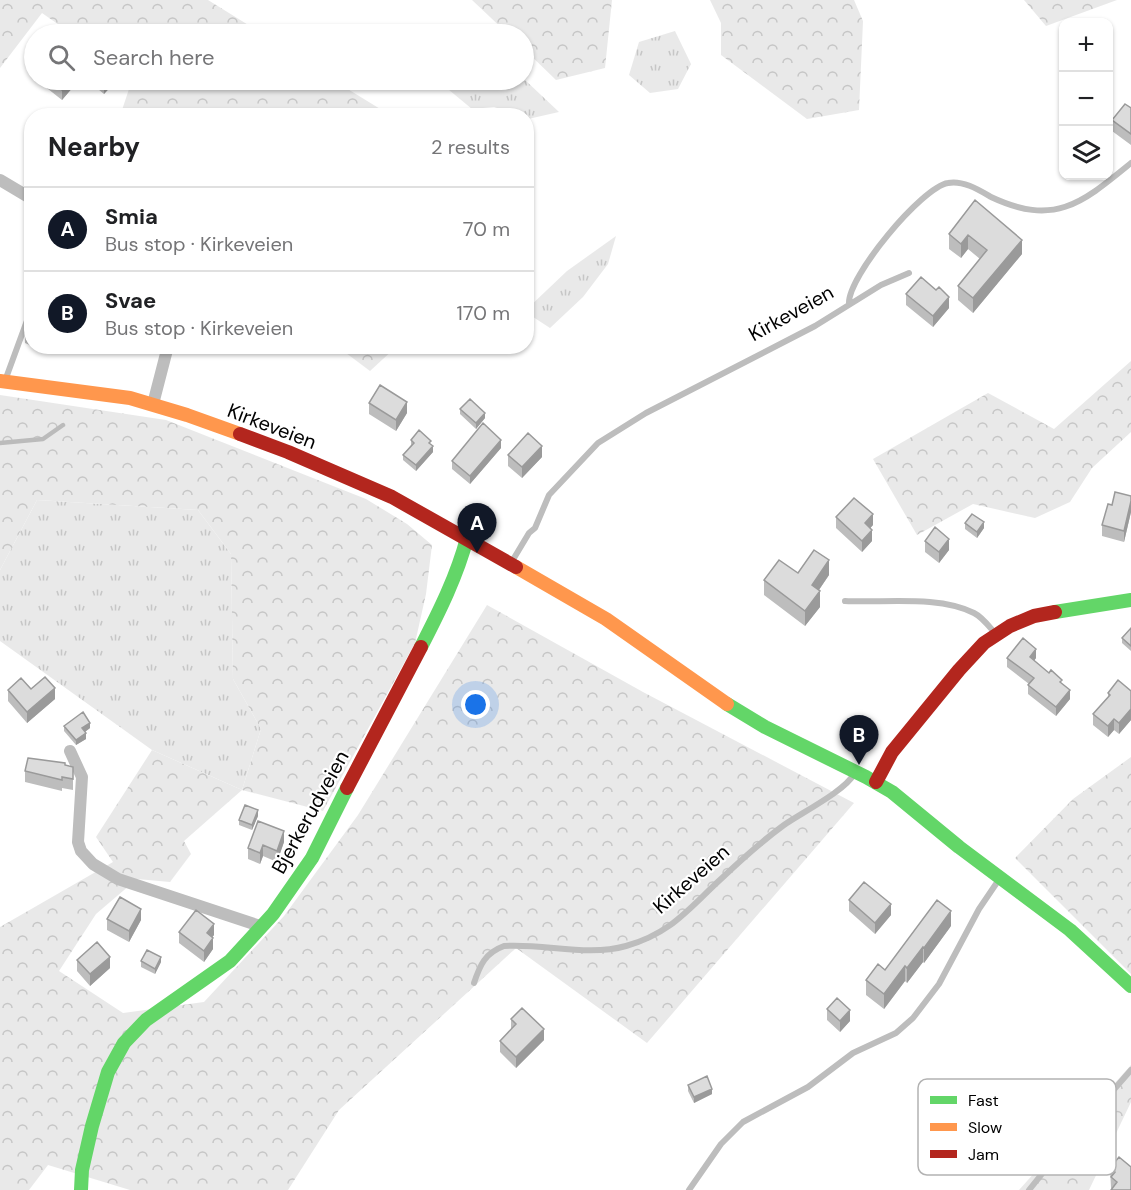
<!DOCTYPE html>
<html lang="en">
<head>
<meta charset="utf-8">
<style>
  body { margin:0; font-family:"DM Sans",sans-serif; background:#f2f2f2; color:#202124 }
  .controls { position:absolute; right:18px; top:18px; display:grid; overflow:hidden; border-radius:12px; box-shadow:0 2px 4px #0004 }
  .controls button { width:54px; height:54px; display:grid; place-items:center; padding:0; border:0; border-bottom:2px solid #e0e0e0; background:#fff; color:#202124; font:30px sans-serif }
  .you { position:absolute; left:476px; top:705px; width:21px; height:21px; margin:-15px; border:4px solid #fff; border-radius:50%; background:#1a73e8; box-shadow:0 0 0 9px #1a73e833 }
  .badge { display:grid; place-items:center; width:39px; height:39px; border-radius:50%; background:#111827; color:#fff; font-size:20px; font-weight:700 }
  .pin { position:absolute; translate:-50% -50px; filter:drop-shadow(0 2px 3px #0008) }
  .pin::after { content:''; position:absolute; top:32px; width:21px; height:18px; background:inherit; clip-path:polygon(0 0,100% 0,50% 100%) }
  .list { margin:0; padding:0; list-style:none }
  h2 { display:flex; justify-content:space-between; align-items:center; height:78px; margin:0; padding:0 24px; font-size:26px }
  h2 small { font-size:20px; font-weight:400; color:#757577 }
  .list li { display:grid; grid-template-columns:39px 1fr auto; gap:18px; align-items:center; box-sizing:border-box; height:84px; padding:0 24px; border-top:2px solid #e0e0e0 }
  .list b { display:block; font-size:22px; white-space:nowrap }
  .list p { margin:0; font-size:20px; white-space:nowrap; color:#757577 }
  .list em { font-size:20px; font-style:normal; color:#757577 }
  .icon { flex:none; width:33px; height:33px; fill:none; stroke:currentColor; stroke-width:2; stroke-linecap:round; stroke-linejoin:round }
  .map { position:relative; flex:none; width:1131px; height:1190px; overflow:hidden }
  .search { position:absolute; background:#fff; box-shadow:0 2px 4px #0004; left:24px; top:24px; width:510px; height:66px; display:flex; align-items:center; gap:15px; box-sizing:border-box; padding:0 21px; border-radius:33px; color:#757577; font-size:22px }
  .panel { position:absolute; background:#fff; box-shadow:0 2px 4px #0004; left:24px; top:108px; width:510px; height:246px; border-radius:24px }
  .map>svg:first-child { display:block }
  .grass { fill:url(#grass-tufts) }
  .forest { fill:url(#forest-crowns) }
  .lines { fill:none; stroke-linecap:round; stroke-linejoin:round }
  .stream { stroke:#bbb; stroke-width:4.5 }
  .lane { stroke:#bdbdbd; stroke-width:6 }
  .street { stroke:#bdbdbd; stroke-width:12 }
  .fast { stroke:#63d668; stroke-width:14 }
  .slow { stroke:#ff974d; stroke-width:14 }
  .jam { stroke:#b3261e; stroke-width:14 }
  .wall { fill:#bdbdbd }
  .shaded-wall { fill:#9a9a9a }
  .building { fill:#dcdcdc; stroke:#9a9a9a; stroke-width:1.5 }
  .labels { text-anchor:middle; stroke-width:4.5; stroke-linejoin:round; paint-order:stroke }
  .street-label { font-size:20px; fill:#000; stroke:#fff }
  .key { fill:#fff; stroke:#b2b2b2; stroke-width:1.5 }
  .key-label { font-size:16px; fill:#000 }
</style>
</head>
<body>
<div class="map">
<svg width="1131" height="1190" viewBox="0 0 1131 1190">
  <defs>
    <pattern id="grass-tufts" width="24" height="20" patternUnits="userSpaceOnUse" patternTransform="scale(1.5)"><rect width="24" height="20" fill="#e9e9e9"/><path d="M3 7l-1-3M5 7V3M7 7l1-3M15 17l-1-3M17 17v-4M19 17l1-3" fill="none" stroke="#c6c6c6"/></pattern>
    <pattern id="forest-crowns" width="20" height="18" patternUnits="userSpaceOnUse" patternTransform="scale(1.5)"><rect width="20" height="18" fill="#e9e9e9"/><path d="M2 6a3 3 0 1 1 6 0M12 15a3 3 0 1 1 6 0" fill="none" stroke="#c6c6c6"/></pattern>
  </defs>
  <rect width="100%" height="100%" fill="#fff"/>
  <path class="grass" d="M675 31 691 64 678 89 650 93 629 75 639 42Z
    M524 79 559 112 528 119 526 116 518 115 494 107 472 109 437 80Z
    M616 236 608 264 583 297 550 328 527 313V309L567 271Z
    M37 500 198 510 231 554 233 679 261 729 242 790 152 750 0 641V570Z"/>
  <path class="forest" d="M0 0H208L263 34H72L42 13 0 68Z
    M472 0H612L605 68 556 80 524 49V34H508Z
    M710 0H854L863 21 859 110 807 119 721 55V23Z
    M1024 0H1117L1046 26Z
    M132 80H333L390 115H116L122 110Z
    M338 347H396L370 371Z
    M1131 361V432L1092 468 1070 502 1035 518 973 504 917 535 873 459 988 393 1054 429Z
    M0 395 166 420 366 499 407 524 432 545 426 594 415 643 323 811 242 790 184 841 191 854 170 882 137 879 96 914 59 971 123 1013 204 1002 284 916 358 815 487 605 643 692 854 803 647 1043 516 948 339 1110 288 1190H130L48 1165 29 1190H0V927L113 862 96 837 152 750 242 790 261 729 233 679 231 554 198 510 37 500 0 570Z
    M1131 757V974L1015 858 1073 799Z
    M1131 1065V1102L1089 1190H1019Z"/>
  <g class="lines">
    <path class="stream" d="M0 443 43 439 63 425"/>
    <path class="lane" d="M849 304C847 277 922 187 948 183 963 180 979 190 991 197 1055 227 1082 203 1131 163
      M6 378 32 307
      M511 563 529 533 535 528 549 495 598 443 646 413 815 326 881 285 909 273
      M845 601C884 603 939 595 974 613 982 617 988 625 994 632
      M474 983C480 965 485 953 504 946 544 943 587 957 626 946 672 933 689 908 722 878 741 860 762 841 784 825 801 813 845 791 854 774
      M689 1190 721 1144 743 1122 808 1087 853 1053 896 1033 913 1018 939 984 979 909 998 881
      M1029 1190 1057 1155 1131 1070"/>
    <path class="street" d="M0 180 32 199
      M153 404 168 346
      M70 751 82 777 78 842 81 851 93 864 118 879 260 926"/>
    <path class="fast" d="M1055 612 1131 600
      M421 647C439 612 457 576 467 538
      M727 704 765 727 866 777 892 792 959 847 1070 930 1131 986
      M81 1190 82 1170 92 1126 108 1072 124 1043 146 1020 230 961 273 914 312 858 347 788"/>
    <path class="slow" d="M0 381 130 398 187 415 240 434
      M516 567 606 619 727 704"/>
    <path class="jam" d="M240 434 288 452 392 497 516 567
      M876 782 892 752 959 670 984 643 1010 626 1034 616 1055 612
      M347 788 421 647"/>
  </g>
  <path class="wall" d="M43 80H79L62 100 43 85Z
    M87 80H116V81L104 94Z
    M1131 108V145L1112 131V120Z
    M975 200 1022 254 973 313 958 300V286L980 259 968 249 961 258 949 249V234Z
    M936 290 949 308 933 327 906 305V294Z
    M32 316V346L25 343V332Z
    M34 346H47L45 351Z
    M369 403 407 413 396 431 369 414Z
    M460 409 485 418 476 429 460 414Z
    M411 440 431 445 433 452 416 471 403 460V455L411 445Z
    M501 448 470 484 452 469V461Z
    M508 455 542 457 522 478 508 466Z
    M1131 496V512L1124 542 1102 536V525L1112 505Z
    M836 517 873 525 870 528 872 541 862 552 836 528Z
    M965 523 984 528 977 538 965 529Z
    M925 541 949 550 939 563 925 552Z
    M798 573 829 575 819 590 820 607 805 626 764 595V580Z
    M1131 628V651L1122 643V638Z
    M1007 658H1036L1034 661 1062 684 1070 699 1056 716 1028 694V685L1029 684 1007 667Z
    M31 689 55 699 27 723 8 701V690Z
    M1131 691V720L1119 734 1114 730 1108 737 1093 725V714L1108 697V693Z
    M64 726 90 728 85 732 86 739 76 745 64 731Z
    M65 765 73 767V790L62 788V791L25 782V771Z
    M258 816 252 830 239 825V820Z
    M284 842 277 862 263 856 260 864 248 859V848Z
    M849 900 891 915 875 934 849 911Z
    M107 919 141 920 129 942 107 930Z
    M951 926 924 963 923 962 907 983 905 981 884 1009 866 995V980L885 970Z
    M179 932 214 935 212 937 213 949 204 962 179 943Z
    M77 960 110 968 90 986 77 971Z
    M141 961 161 962 155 974 141 967Z
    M827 1009 850 1021 840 1032 827 1020Z
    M511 1019 544 1040 516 1068 500 1052V1041L511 1030Z
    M688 1085 712 1094 694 1103 688 1091Z
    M1131 1167 1112 1189 1111 1188 1110 1168Z"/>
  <path class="shaded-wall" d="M70 80H79L62 100V90Z
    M108 80H116V81L104 94V84Z
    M968 235V249L961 258V244Z
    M1022 240V254L973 313V298Z
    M949 297V308L933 327V316Z
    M407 402V413L396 431V420Z
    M485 413V418L476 429V423Z
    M501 440V448L470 484V476Z
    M433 446V452L416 471V465Z
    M542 446V457L522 478V467Z
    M1131 501V512L1124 542V531Z
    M873 514V525L865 534V523Z
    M984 522V528L977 538V532Z
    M872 530V541L862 552V541Z
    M949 539V550L939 563V552Z
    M829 560V575L812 600V585Z
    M820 591V607L805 626V611Z
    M1036 649V658L1030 666V657Z
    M55 688V699L27 723V712Z
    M1070 690V699L1056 716V707Z
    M1131 709V720L1119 734V723Z
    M1114 719V730L1108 737V726Z
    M90 723V728L82 734V728Z
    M86 733V739L76 745V740Z
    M258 810V816L252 830V825Z
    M284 831V842L277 862V851Z
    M263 845V856L260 864V853Z
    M891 904V915L875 934V923Z
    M141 909V920L129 942V931Z
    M951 911V926L924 963V948Z
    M214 924V935L207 944V933Z
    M213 938V949L204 962V951Z
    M923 947V962L907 983V968Z
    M110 957V968L90 986V974Z
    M161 957V962L155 974V969Z
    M905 966V981L884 1009V994Z
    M850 1010V1021L840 1032V1021Z
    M544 1029V1040L516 1068V1057Z
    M712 1089V1094L694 1103V1097Z"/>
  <path class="building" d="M49 80H70L62 90Z
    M99 80H108L104 84Z
    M1125 104 1131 108V134L1112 120Z
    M975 200 1022 240 973 298 958 286 987 250 968 235 961 244 949 234Z
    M921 277 936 290 939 287 949 297 933 316 906 294Z
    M32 316V335L25 332Z
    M380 385 407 402 396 420 369 403Z
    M470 399 485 413 476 423 460 409Z
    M483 423 501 440 470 476 452 461Z
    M419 430 431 441 429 443 433 446 416 465 403 455 414 443 411 440Z
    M528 433 542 446 522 467 508 455Z
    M1115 492 1131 496V501L1124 531 1102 525 1108 504 1112 505Z
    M854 498 873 514 865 523 872 530 862 541 836 517Z
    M972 514 984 522 977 532 965 523Z
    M935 527 949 539 939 552 925 541Z
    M814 550 829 560 812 585 820 591 805 611 764 580 779 560 798 573Z
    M1131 628V646L1122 638Z
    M1023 638 1036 649 1030 657 1049 673 1051 670 1062 680 1060 682 1070 690 1056 707 1028 685 1034 678 1007 658Z
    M45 677 55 688 27 712 8 690 21 678 31 689Z
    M1118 680 1131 691V709L1119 723 1114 719 1108 726 1093 714 1110 695 1108 693Z
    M83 712 90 723 82 728 86 733 76 740 64 726Z
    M28 758 65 763V765L73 767V779L62 777V780L25 771Z
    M245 805 258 810 252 825 239 820Z
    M258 821 284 831 277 851 263 845 260 853 248 848Z
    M864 882 891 904 875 923 849 900Z
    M120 897 141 909 129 931 107 919Z
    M937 900 951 911 924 948 923 947 907 968 905 966 884 994 866 980 878 964 885 970Z
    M196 910 214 924 207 933 213 938 204 951 179 932Z
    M97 942 110 957 90 974 77 960Z
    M147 950 161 957 155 969 141 961Z
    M837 998 850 1010 840 1021 827 1009Z
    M522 1008 544 1029 516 1057 500 1041 516 1024 511 1019Z
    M707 1076 712 1089 694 1097 688 1085Z
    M1119 1157 1131 1167V1190H1111L1117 1182 1111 1177 1115 1172 1110 1168Z"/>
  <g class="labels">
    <g class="street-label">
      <text transform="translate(791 313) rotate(-29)" y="7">Kirkeveien</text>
      <text transform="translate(272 426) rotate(21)" y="7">Kirkeveien</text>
      <text transform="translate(310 812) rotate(-61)" y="7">Bjerkerudveien</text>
      <text transform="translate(691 879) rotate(-41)" y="7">Kirkeveien</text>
    </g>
  </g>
  <rect x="918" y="1079" width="198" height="96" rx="9" class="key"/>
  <rect x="930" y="1096" width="27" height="8" fill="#63d668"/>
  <rect x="930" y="1123" width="27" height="8" fill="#ff974d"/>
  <rect x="930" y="1150" width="27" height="8" fill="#b3261e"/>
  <g class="key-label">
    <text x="968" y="1106">Fast</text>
    <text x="968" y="1133">Slow</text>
    <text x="968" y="1160">Jam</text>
  </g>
</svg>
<div class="controls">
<button>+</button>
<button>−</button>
<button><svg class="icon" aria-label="layers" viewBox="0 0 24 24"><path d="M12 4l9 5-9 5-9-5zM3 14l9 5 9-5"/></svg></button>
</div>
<div class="you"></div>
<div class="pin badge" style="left:477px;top:553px">A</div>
<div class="pin badge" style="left:859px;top:765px">B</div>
<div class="search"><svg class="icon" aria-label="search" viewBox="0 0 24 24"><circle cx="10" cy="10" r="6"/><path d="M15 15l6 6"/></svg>Search here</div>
<section class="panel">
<h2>Nearby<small>2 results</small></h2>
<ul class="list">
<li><span class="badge">A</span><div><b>Smia</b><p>Bus stop · Kirkeveien</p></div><em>70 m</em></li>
<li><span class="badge">B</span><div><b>Svae</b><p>Bus stop · Kirkeveien</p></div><em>170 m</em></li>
</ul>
</section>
</div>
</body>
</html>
